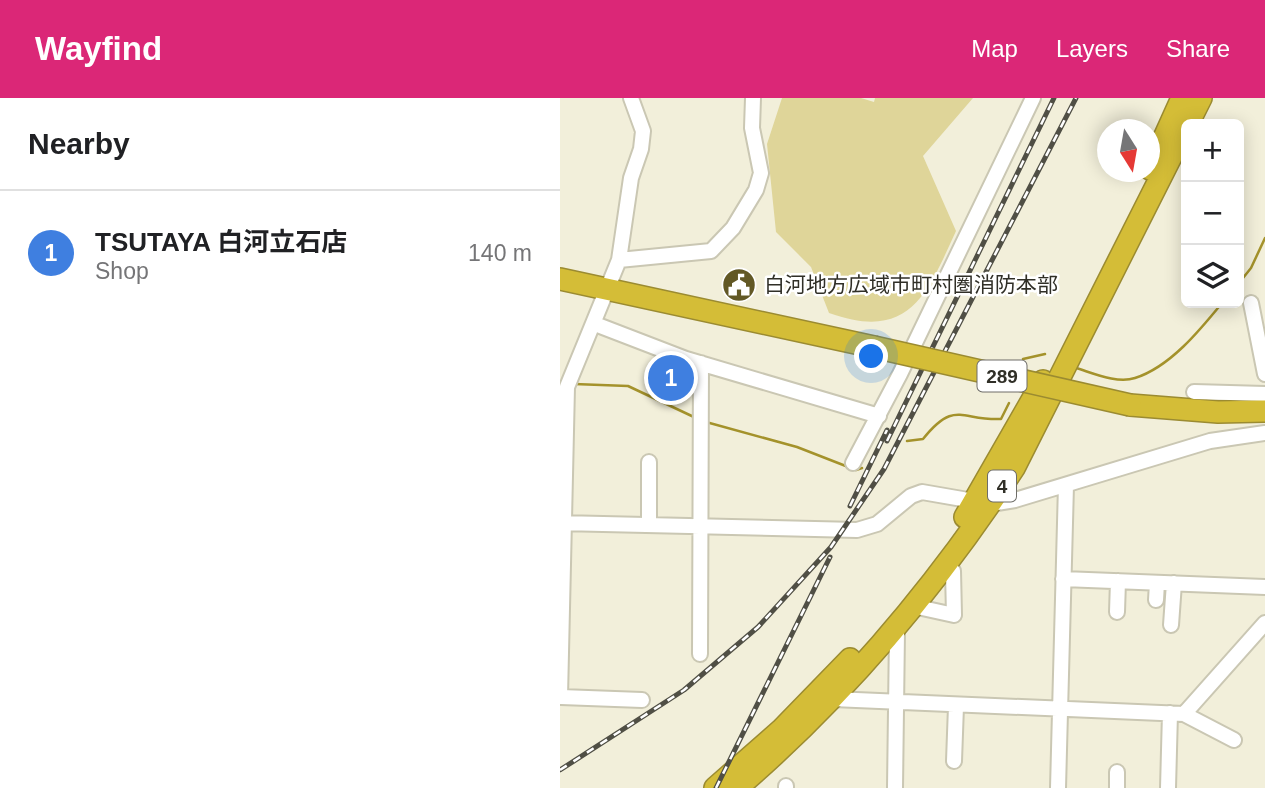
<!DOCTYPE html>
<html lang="en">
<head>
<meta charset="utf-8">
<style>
  body { margin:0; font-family:Arial,"Noto Sans JP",sans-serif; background:#f2f2f2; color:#202124 }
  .controls { position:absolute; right:21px; top:21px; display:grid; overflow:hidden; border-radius:10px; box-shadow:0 4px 18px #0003 }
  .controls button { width:63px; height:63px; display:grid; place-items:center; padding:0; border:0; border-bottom:2px solid #e0e0e0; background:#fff; color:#202124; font:35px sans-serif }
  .compass { position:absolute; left:537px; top:21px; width:63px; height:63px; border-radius:50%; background:#fff; box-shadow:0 4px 18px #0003; rotate:169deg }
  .you { position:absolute; left:312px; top:259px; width:24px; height:24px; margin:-18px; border:5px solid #fff; border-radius:50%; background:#1a73e8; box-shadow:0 0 0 10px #1a73e833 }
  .badge { display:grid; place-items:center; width:46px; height:46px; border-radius:50%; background:#db2777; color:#fff; font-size:23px; font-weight:700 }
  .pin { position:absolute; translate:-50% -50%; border:4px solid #fff; box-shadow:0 2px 7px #0006 }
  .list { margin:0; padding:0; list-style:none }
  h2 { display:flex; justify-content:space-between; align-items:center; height:91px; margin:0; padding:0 28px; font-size:30px }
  h2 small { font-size:23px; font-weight:400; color:#757577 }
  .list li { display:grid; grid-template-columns:46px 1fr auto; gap:21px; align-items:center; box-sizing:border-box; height:126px; padding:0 28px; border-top:2px solid #e0e0e0 }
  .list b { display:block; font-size:26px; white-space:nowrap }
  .list p { margin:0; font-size:23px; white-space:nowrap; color:#757577 }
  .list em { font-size:23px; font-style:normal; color:#757577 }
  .icon { flex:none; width:38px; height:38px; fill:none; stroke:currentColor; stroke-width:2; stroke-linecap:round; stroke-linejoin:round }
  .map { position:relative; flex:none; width:705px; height:690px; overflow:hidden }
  header { display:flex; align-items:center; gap:42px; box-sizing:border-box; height:98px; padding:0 35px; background:#db2777; color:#fff }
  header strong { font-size:33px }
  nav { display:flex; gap:38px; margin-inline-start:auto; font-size:24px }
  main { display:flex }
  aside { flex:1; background:#fff }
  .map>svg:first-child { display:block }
  .green { fill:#dfd599 }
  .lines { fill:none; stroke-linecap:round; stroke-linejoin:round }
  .stream { stroke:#a4922b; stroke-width:2.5 }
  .minor-casing { stroke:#cac7b3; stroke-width:18 }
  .highway-casing { stroke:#9b8b31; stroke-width:24 }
  .minor { stroke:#fff; stroke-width:14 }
  .highway { stroke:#d4bd37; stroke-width:21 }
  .rail-casing { stroke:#504f45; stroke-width:5 }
  .rail { stroke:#fff; stroke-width:2.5; stroke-dasharray:8; stroke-linecap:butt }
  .highway-bridge-casing { stroke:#9b8b31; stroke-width:24; stroke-linecap:butt }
  .highway-bridge { stroke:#d4bd37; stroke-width:21 }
  .labels { text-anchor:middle; stroke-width:5; stroke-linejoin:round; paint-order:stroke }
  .shield { fill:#fff; stroke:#6e6d68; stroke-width:2 }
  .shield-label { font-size:19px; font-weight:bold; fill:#302f27 }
  .poi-label { font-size:21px; fill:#302f27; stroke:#fff; text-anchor:start }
</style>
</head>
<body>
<header>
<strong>Wayfind</strong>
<nav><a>Map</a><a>Layers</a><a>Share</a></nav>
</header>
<main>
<aside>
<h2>Nearby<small></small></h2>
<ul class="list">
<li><span class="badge" style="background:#3f7fe0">1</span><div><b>TSUTAYA 白河立石店</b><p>Shop</p></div><em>140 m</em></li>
</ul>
</aside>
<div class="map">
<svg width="705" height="690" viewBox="0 0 705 690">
  <rect width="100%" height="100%" fill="#f2efda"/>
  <path class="green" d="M222 0H301L314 4 315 0H413L363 58 396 133C367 196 350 244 269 215L251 169 216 134 207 46Z"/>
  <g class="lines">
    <path class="stream" d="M679 185 691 170 705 140
      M463 261 485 256
      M516 270C533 275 557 286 575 280 610 269 640 232 662 205
      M14 286 68 288 136 320
      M146 324 237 349 296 372 302 370
      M347 343 363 341C395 301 401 323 441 321L449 305"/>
    <g class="minor-casing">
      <path id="minor" d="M59 162 71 80 81 51 83 33 71 0
        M691 205 705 276
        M35 226 126 261 319 318
        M634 294 705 296
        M293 365 340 276 473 0
        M0 425 297 432 317 426 351 398 362 394 431 406 455 402 650 343 705 335
        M89 427V364
        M503 481 705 489
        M596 502 597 485
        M353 508 394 517 393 473 387 465
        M557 514 558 483
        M611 527 614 485
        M334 531 337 534 335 690
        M140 556 141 265
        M0 599 7 289 59 162 151 153 173 130 196 92 201 75 192 30 193 0
        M1 599 82 602
        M273 601 624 616 705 525
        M624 616 674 642
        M394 663 396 608
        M226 690V688
        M498 690 506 387
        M557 690V674
        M608 690 610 615"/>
    </g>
    <g class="highway-casing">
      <path id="highway" d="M628 26 641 0
        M590 71 622 0
        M0 181 314 249
        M570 307 658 314 705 313
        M405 419 483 283
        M155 690 221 632 290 561
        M177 690C285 597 376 489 454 370L626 29"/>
    </g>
    <use href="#minor" class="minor"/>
    <use href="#highway" class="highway"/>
    <g class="rail-casing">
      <path id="rail" d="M327 343 494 0
        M290 408 327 332
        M0 672 124 592 198 529 271 449 324 371 516 0
        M156 690 270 459"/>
    </g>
    <use href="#rail" class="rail"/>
    <g class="highway-bridge-casing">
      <path id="highway-bridge" d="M314 249 570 307"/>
    </g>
    <use href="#highway-bridge" class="highway-bridge"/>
  </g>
  <defs>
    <g id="civic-disc" transform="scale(1.75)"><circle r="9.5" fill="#625825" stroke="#fff"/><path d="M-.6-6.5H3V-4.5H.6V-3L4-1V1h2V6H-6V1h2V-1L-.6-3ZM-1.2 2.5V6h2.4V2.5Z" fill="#fff"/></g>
  </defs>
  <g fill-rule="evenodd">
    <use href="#civic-disc" x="179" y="187"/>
  </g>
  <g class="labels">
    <g class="shield">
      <rect x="417.5" y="262.5" width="49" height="31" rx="5"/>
      <rect x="428" y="372.5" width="28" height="31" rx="5"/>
    </g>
    <g class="shield-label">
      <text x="442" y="285">289</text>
      <text x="442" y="395">4</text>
    </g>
    <g class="poi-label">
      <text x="204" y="194">白河地方広域市町村圏消防本部</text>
    </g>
  </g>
</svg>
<div class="controls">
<button>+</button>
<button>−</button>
<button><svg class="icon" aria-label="layers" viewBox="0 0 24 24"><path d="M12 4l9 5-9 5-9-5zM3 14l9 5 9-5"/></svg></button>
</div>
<svg class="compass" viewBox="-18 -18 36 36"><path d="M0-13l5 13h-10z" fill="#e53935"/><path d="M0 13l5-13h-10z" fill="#757577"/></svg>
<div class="you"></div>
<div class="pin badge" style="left:111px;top:280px;background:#3f7fe0">1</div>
</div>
</main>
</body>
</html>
